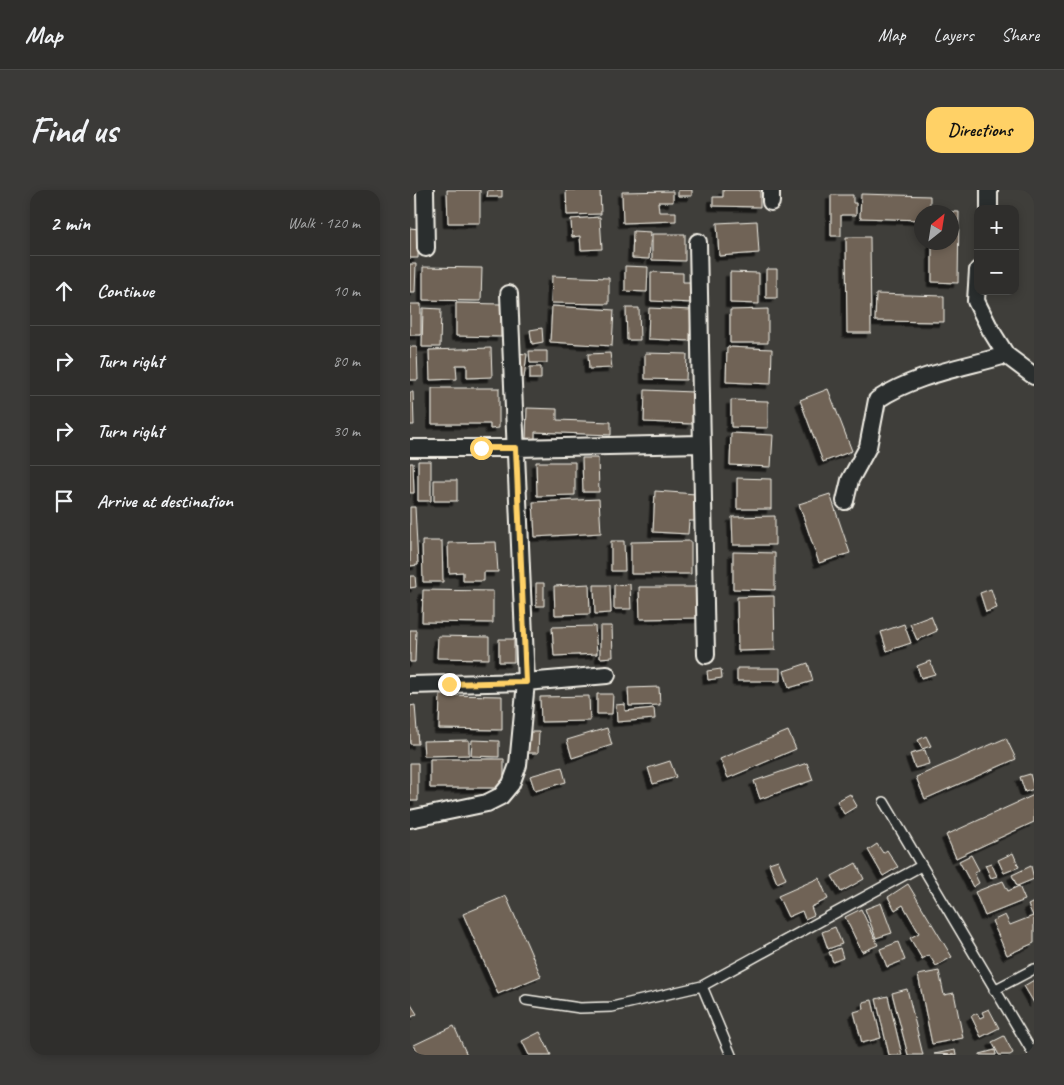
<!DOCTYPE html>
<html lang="en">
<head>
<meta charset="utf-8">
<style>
  body { margin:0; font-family:Caveat,sans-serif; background:#3b3a38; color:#f1f3f6 }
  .controls { position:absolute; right:15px; top:15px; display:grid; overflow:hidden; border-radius:10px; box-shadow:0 2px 8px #0003 }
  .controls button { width:45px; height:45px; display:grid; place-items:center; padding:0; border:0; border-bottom:1px solid #4a4a48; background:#2f2e2c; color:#f1f3f6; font:25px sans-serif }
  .compass { position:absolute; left:504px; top:15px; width:45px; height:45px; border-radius:50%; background:#2f2e2c; box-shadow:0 2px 8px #0003; rotate:30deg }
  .stop { position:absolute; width:15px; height:15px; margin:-11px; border:4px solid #ffd166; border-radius:50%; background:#fff }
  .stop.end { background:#ffd166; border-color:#fff; box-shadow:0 1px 5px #0008 }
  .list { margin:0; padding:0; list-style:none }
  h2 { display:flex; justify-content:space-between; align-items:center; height:65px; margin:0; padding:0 20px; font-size:21px }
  h2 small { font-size:16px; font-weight:400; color:#a7a8a9 }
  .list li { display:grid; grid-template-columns:32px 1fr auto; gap:15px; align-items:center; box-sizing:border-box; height:70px; padding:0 20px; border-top:1px solid #4a4a48 }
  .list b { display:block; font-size:19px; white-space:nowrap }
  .list em { font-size:16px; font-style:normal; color:#a7a8a9 }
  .icon { flex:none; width:28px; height:28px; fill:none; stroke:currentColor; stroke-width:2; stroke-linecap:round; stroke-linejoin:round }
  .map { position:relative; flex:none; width:624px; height:865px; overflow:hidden; border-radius:15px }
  header { display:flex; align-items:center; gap:30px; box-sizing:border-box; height:70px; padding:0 25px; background:#2f2e2c; border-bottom:1px solid #4a4a48 }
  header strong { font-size:24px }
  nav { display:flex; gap:28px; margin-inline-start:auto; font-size:18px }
  .intro { display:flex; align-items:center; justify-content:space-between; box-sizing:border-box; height:120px; padding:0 30px }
  h1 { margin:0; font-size:35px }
  .button { padding:12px 22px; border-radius:15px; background:#ffd166; color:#111; font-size:18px; font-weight:700 }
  main { display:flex; gap:30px; padding:0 30px }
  aside { flex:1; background:#2f2e2c; border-radius:15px; box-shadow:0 2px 8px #0003 }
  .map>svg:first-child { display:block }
  .building { fill:#706456; stroke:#f4f1e8; filter:url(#shadow) }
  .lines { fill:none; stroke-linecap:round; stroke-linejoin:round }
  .lane-casing { stroke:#f4f1e8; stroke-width:12 }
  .street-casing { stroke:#f4f1e8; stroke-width:20 }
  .lane { stroke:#2a2d2e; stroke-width:9 }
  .street { stroke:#2a2d2e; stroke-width:16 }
  .route { stroke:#ffd166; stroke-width:6 }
</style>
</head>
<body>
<header>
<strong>Map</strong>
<nav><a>Map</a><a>Layers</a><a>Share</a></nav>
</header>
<div class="intro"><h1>Find us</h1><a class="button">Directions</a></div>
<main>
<aside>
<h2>2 min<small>Walk · 120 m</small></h2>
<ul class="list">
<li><svg class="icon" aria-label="ahead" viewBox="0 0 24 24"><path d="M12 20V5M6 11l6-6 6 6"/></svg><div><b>Continue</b></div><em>10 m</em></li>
<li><svg class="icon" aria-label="right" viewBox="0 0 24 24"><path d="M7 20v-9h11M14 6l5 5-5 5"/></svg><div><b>Turn right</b></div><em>80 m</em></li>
<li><svg class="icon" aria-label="right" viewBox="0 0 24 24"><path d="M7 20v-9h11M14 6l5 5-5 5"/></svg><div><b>Turn right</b></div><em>30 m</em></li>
<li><svg class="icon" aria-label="arrive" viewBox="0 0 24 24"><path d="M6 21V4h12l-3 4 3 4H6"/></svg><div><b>Arrive at destination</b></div></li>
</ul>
</aside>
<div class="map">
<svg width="624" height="865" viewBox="0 0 624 865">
  <defs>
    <filter id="shadow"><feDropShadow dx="-4.5" dy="4.5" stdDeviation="0" flood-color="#0009"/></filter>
  </defs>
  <rect width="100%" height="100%" fill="#3f3e3a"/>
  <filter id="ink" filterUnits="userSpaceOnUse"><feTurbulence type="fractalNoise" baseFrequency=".02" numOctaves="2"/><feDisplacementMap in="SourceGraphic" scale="10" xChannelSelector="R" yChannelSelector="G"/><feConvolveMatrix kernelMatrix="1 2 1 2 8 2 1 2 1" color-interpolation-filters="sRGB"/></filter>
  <g filter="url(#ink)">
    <path class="building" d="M37 0H70V33H38Z
      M78 0H92V7H77Z
      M156 0H190L191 24 157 25Z
      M268 0H282V6H268Z
      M313 0H350V17L303 16V7H313Z
      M263 1V12H248L249 22H266V31L213 33 212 2Z
      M451 4 520 6V22H512V30L450 28Z
      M421 5H443V13H446V25H431V46H421Z
      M523 21 549 22 548 93 522 92V52H542V22Z
      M190 27 192 59 171 60 170 46 162 47 161 29Z
      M347 31 349 63 309 66 307 33Z
      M0 38 9 39 8 68H0Z
      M223 41 241 42 239 69 222 68Z
      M242 44H275V71L242 70Z
      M436 47H460L461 143H437Z
      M0 74H6L5 102H0Z
      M215 76 238 77 237 102 215 101Z
      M13 77 72 78 71 111 13 110Z
      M356 79H367V108H356Z
      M241 82 273 83V92H282V113L241 111Z
      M320 82 349 83V114L320 113Z
      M142 86 199 88V114L141 113Z
      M466 104 534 106V132L465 131Z
      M46 113 91 114V147L46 146Z
      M0 114H11V145H0Z
      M142 116 204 120 202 156 140 152Z
      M13 118 31 119 30 157H12Z
      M216 118H229L230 150H217Z
      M239 118 281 120 280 151 238 149Z
      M358 119V153H320V120Z
      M132 138 133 152 122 154 120 140Z
      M0 157H7L8 190H0Z
      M317 157 362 159 361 194 316 192Z
      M81 158 82 187 57 188V175H46L47 189 20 190 19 160Z
      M119 161H137V173H120Z
      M106 163 117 164 114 188H106Z
      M200 163 202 178 179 179 178 164Z
      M235 163 277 164 276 190 235 189Z
      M120 177H131V189H120Z
      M22 198H89V238L80 239V234H22Z
      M418 199 442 261 413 272 390 210Z
      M235 200 283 202 282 234 234 232Z
      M0 202H3L4 235H0Z
      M321 210 358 211V238L321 237Z
      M117 218 147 219V230L201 232V245L125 242V251L116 250Z
      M321 243 363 245 361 277 320 275Z
      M172 268H188L189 302H173Z
      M8 271H21V311H8Z
      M126 272H165V305L127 306Z
      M0 273H3L4 303H0Z
      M327 288 361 289V319H327Z
      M24 290H47V311H24Z
      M245 301 286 304 285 331H279L278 344 243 342Z
      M420 304 440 363 409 373 389 314Z
      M189 309 191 343 125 347 123 312Z
      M0 317H5L8 375 0 376Z
      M365 326V355H323L322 327Z
      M12 351H32L33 392H13Z
      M201 351H214L215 381H201Z
      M281 351V384H221V352Z
      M86 352 88 382H74V391H53V382L39 383 38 353Z
      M323 362 365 363V400L323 399Z
      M0 386H5L6 397 0 398Z
      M126 393H134V416H126Z
      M179 394 180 424 145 425 144 396Z
      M220 394 221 419H204V395Z
      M184 395H200L201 423 185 424Z
      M229 397H290L291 428 230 429Z
      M581 399 587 418 576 422 570 403Z
      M13 400 83 401V433L12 432Z
      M364 406 365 460 328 461 327 407Z
      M521 426 527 441 507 450 500 434Z
      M494 434 501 453 477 461 471 442Z
      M185 436 187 464 144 466 142 437Z
      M190 436H202L203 467 190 468Z
      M0 440H6L5 472H0Z
      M28 446 79 447V469L27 468Z
      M89 449H104V472H89Z
      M520 471 525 484 511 488 507 476Z
      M398 473 403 491 379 498 374 481Z
      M327 478H370V491H327Z
      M311 479 312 488 298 490 297 481Z
      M249 497 250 515 219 516 218 498Z
      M187 504H203L202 524H187Z
      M30 505 92 506V540L29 539Z
      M179 506 180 531 131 532 130 507Z
      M215 514V521L244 518 245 529 207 532 206 515Z
      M5 515 8 554H0V516Z
      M197 538 202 555 162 568 157 550Z
      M378 541 386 559 318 588 310 569Z
      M117 542H129L128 563H116Z
      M516 546 521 556 512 559 508 550Z
      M596 548 606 569 515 609 506 587Z
      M59 550V565L14 566 13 551Z
      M62 550 89 551V567L61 566Z
      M515 560 519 574 505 578 500 564Z
      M20 569H94V598H20Z
      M260 571 266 587 243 594 238 578Z
      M0 573H8V611H0Z
      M397 573 403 590 350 609 344 591Z
      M152 577 156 592 125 601 120 586Z
      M620 584 624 599 615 602 610 587Z
      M440 604 447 616 434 624 427 611Z
      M624 605V632L546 668 536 645Z
      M467 654 473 663 477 660 488 677 473 686 458 660Z
      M603 663 609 677 594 683 588 670Z
      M561 665 569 680 564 683 569 693 563 697 549 671Z
      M368 670 376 689 367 693 359 673Z
      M446 673 454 689 431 702 422 686Z
      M581 673 587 686 581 688 575 675Z
      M621 676 624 689 607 696 602 685Z
      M409 688 418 709 401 717 404 725 395 729 392 721 378 727 368 706Z
      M593 691 598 701 609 696 615 710 575 726 565 702Z
      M498 694 542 767 526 776 519 765 512 769 500 748 509 743 493 715 485 720 478 707Z
      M96 706 131 786 88 804 53 724Z
      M624 712V753L597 765 582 731 595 725 600 735 623 726 618 715Z
      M471 713 482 743 466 748 455 719Z
      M451 719 468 755 452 762 435 727Z
      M425 737 432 754 418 759 412 742Z
      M488 752 495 770 477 777 470 759Z
      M430 758 433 768 423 772 419 762Z
      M529 781 534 805 544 803 553 848 522 854 508 785Z
      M624 790V813L614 796Z
      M497 799 513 865H498L482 803Z
      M478 806 492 865H479L466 809Z
      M462 810 471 848 452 853 444 822 454 819 453 812Z
      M0 813 7 824 0 828Z
      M579 819 589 838 571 847 561 826 567 823 570 828 574 826 572 822Z
      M44 836 57 865H9L4 855Z
      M130 842 141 865H119L112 851Z
      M594 846 603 863 600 865H589L582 852Z
      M545 860 546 865 524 864Z
      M585 860 586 865H570V864Z"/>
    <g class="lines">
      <g class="lane-casing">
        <path id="lane" d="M474 612 624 865
          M584 800 624 779
          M116 810 170 818 202 817 292 796
          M321 865 292 796 511 676"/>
      </g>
      <g class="street-casing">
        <path id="street" d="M15 0 16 58
          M579 0V19
          M361 12V0
          M288 52 296 465
          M568 80 566 111 580 139 596 165 624 186
          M0 258H106L291 254
          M435 311 440 290 458 257 467 210C506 184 552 178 596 165
          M0 495 116 492 197 485
          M0 629 77 613 91 606 101 594 108 575 116 492 99 104"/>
      </g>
      <use href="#lane" class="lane"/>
      <use href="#street" class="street"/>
    </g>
  </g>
  <g class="lines" filter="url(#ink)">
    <path class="route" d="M39 494 116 492 106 258H71"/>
  </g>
</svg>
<div class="controls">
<button>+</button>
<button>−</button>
</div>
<svg class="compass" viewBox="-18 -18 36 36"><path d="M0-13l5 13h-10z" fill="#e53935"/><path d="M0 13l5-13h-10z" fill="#a7a8a9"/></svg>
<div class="stop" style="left:71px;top:258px"></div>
<div class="stop end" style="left:39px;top:494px"></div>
</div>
</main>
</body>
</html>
